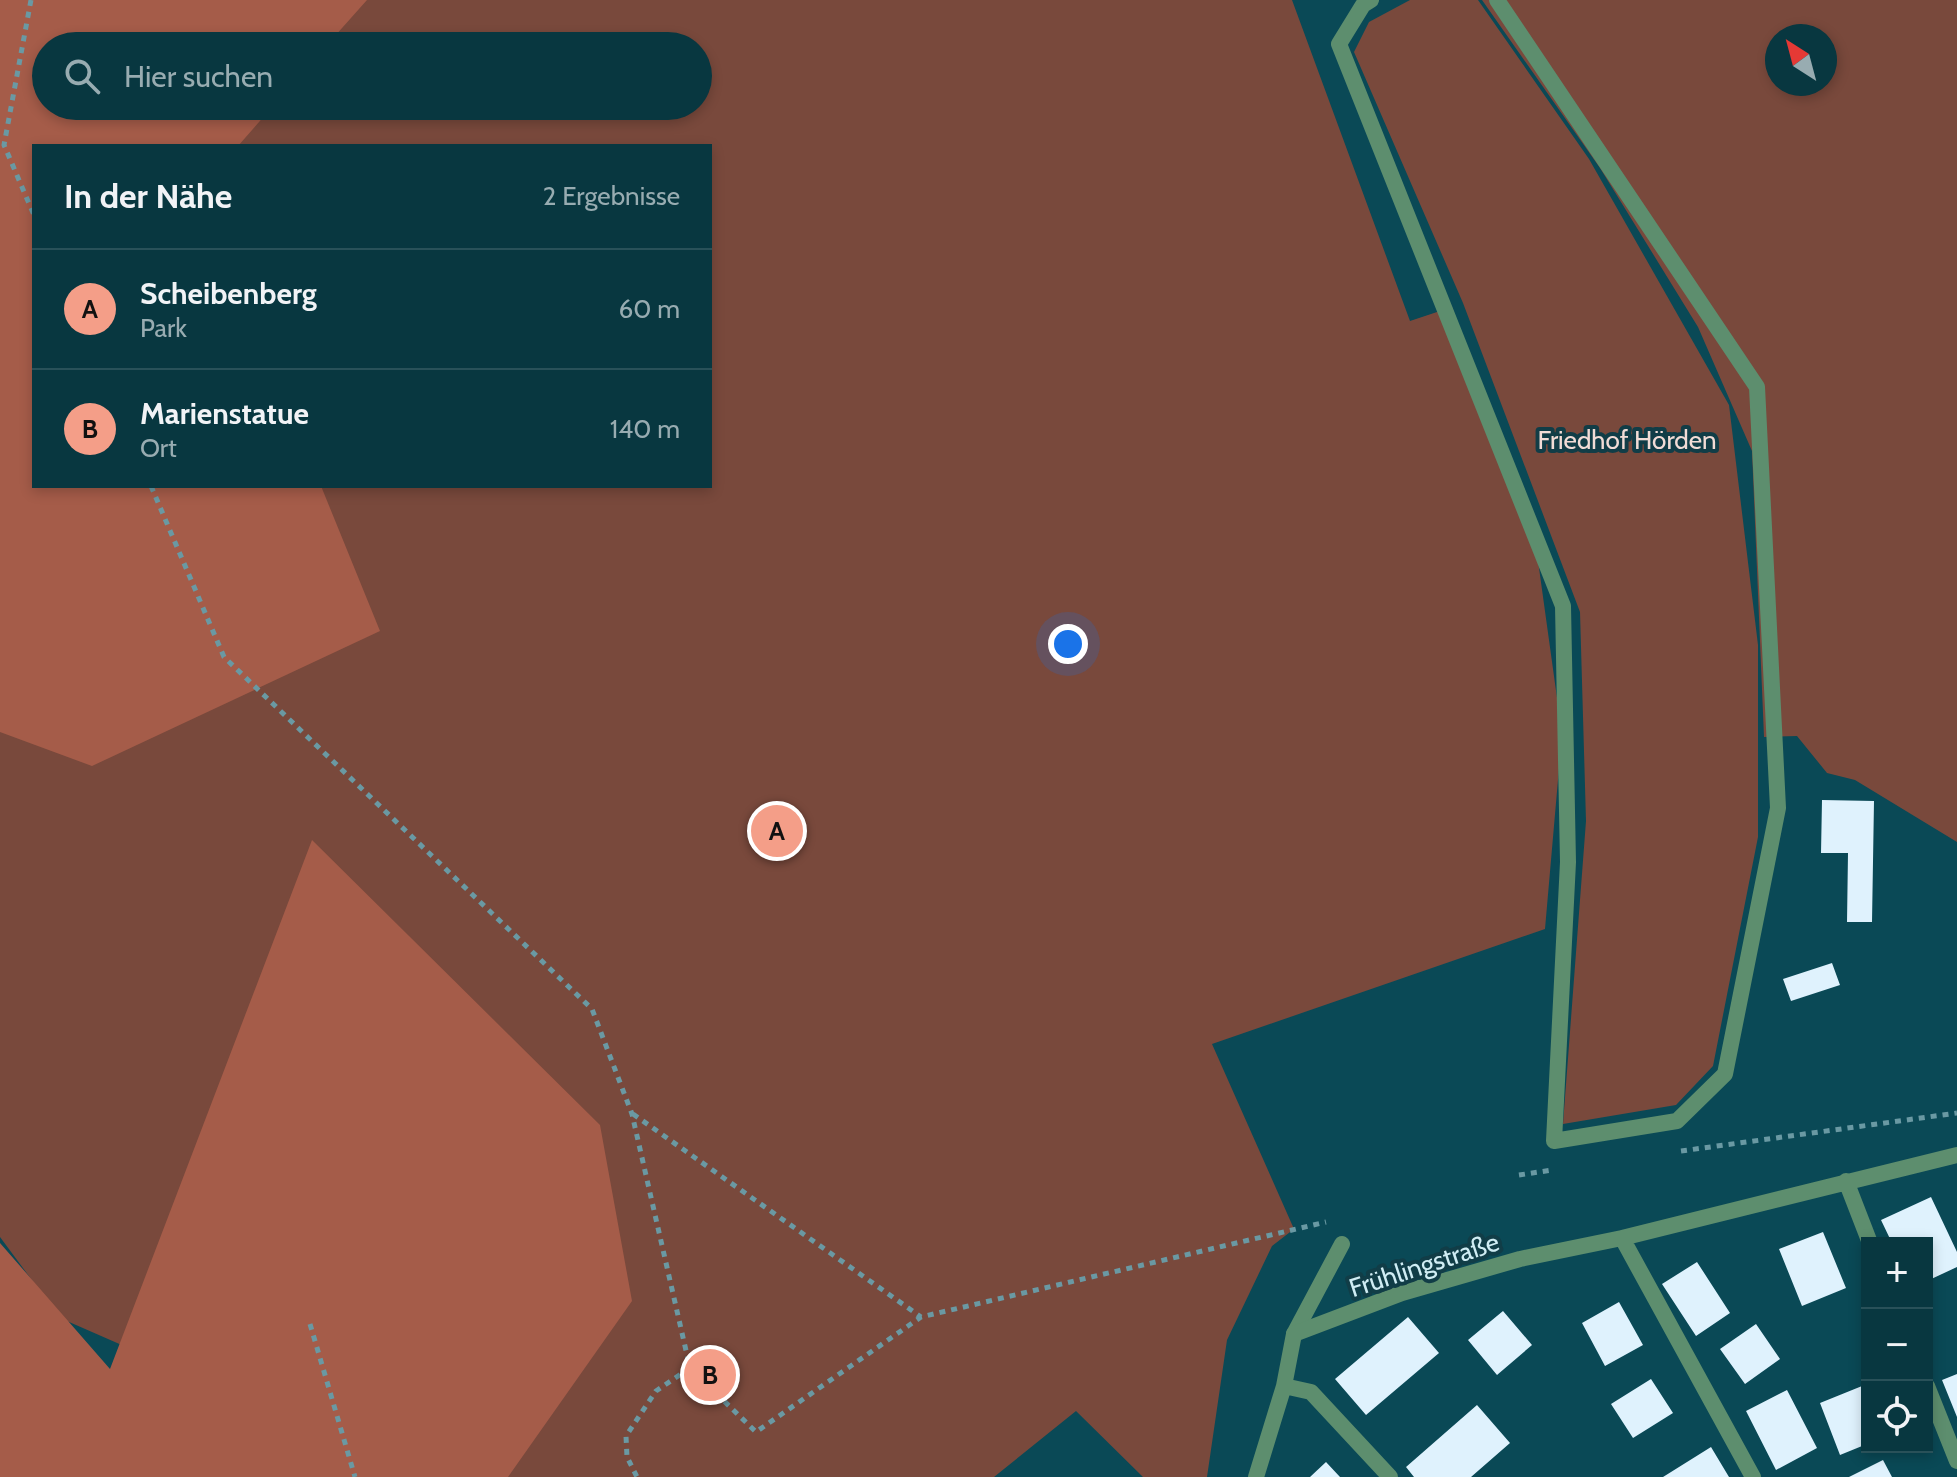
<!DOCTYPE html>
<html lang="de">
<head>
<meta charset="utf-8">
<style>
  body { margin:0; font-family:Cabin,sans-serif; background:#16424b; color:#f1f3f6 }
  .controls { position:absolute; right:24px; bottom:24px; display:grid; overflow:hidden; border-radius:0px; box-shadow:0 4px 12px #0003 }
  .controls button { width:72px; height:72px; display:grid; place-items:center; padding:0; border:0; border-bottom:2px solid #295159; background:#083740; color:#f1f3f6; font:40px sans-serif }
  .compass { position:absolute; left:1765px; top:24px; width:72px; height:72px; border-radius:50%; background:#083740; box-shadow:0 4px 12px #0003; rotate:324deg }
  .you { position:absolute; left:1068px; top:644px; width:28px; height:28px; margin:-20px; border:6px solid #fff; border-radius:50%; background:#1a73e8; box-shadow:0 0 0 12px #1a73e833 }
  .badge { display:grid; place-items:center; width:52px; height:52px; border-radius:50%; background:#f49e88; color:#111; font-size:26px; font-weight:700 }
  .pin { position:absolute; translate:-50% -50%; border:4px solid #fff; box-shadow:0 2px 8px #0006 }
  .list { margin:0; padding:0; list-style:none }
  h2 { display:flex; justify-content:space-between; align-items:center; height:104px; margin:0; padding:0 32px; font-size:34px }
  h2 small { font-size:26px; font-weight:400; color:#98acb1 }
  .list li { display:grid; grid-template-columns:52px 1fr auto; gap:24px; align-items:center; box-sizing:border-box; height:120px; padding:0 32px; border-top:2px solid #295159 }
  .list b { display:block; font-size:30px; white-space:nowrap }
  .list p { margin:0; font-size:26px; white-space:nowrap; color:#98acb1 }
  .list em { font-size:26px; font-style:normal; color:#98acb1 }
  .icon { flex:none; width:44px; height:44px; fill:none; stroke:currentColor; stroke-width:2; stroke-linecap:round; stroke-linejoin:round }
  .map { position:relative; flex:none; width:1957px; height:1477px; overflow:hidden }
  .search { position:absolute; background:#083740; box-shadow:0 4px 12px #0003; left:32px; top:32px; width:680px; height:88px; display:flex; align-items:center; gap:20px; box-sizing:border-box; padding:0 28px; border-radius:44px; color:#98acb1; font-size:30px }
  .panel { position:absolute; background:#083740; box-shadow:0 4px 12px #0003; left:32px; top:144px; width:680px; height:344px; border-radius:0px }
  .map>svg:first-child { display:block }
  .green { fill:#79493c; fill-rule:evenodd }
  .forest { fill:#a55c49 }
  .building { fill:#dff2fd }
  .lines { fill:none; stroke-linecap:round; stroke-linejoin:round }
  .path { stroke:#6a99a3; stroke-width:5; stroke-dasharray:6 6; stroke-linecap:butt }
  .service { stroke:#5d8e6e; stroke-width:16 }
  .minor { stroke:#5d8e6e; stroke-width:16 }
  .labels { text-anchor:middle; stroke-width:8; stroke-linejoin:round; paint-order:stroke }
  .park-label { font-size:26px; fill:#f2dcd6; stroke:#113d47 }
  .street-label { font-size:26px; fill:#d0edf4; stroke:#113d47 }
</style>
</head>
<body>
<div class="map">
<svg width="1957" height="1477" viewBox="0 0 1957 1477">
  <rect width="100%" height="100%" fill="#0a4956"/>
  <path class="green" d="M0 0H1292L1410 321 1452 307 1535 539 1562 734 1545 929 1212 1044 1294 1229 1272 1246 1227 1340 1207 1477H1143L1076 1411 994 1477H344L172 1367 60 1318 0 1237ZM46 46H698V106H46ZM34 146H710V486H34Z
    M1410 0H1478L1589 159 1729 405 1758 645V837L1713 1066 1676 1105 1563 1124 1586 821 1580 612 1463 303 1354 52 1369 22Z
    M1482 0H1957V842L1855 780 1827 773 1797 736 1764 737 1752 451 1698 327 1600 168ZM1777 36H1825V84H1777Z"/>
  <path class="forest" d="M0 0H367L326 46H46V106H273L238 146H34V486H321L380 631 92 766 0 732Z
    M312 840 600 1125 632 1301 508 1477H0V1243L110 1369Z"/>
  <path class="building" d="M1822 800 1874 801 1872 922H1847L1848 853H1821Z
    M1832 963 1840 985 1791 1001 1783 979Z
    M1931 1197 1957 1252V1267L1927 1281V1243H1892L1881 1220Z
    M1823 1232 1846 1288 1802 1306 1779 1249Z
    M1697 1262 1730 1313 1696 1336 1662 1284Z
    M1619 1302 1643 1345 1605 1366 1582 1323Z
    M1503 1311 1532 1345 1497 1375 1468 1340Z
    M1408 1317 1439 1353 1366 1415 1335 1379Z
    M1756 1324 1780 1359 1745 1384 1720 1349Z
    M1957 1374V1417L1942 1380Z
    M1651 1379 1673 1413 1633 1438 1611 1404Z
    M1867 1384V1444L1840 1455 1820 1403Z
    M1787 1390 1817 1448 1776 1470 1746 1411Z
    M1477 1405 1510 1443 1471 1477H1414L1406 1467Z
    M1711 1447 1729 1477H1663Z
    M1883 1460 1892 1477H1849Z
    M1326 1462 1340 1477H1310Z"/>
  <g class="lines">
    <path class="path" d="M31 0 4 145 34 215
      M151 486 224 657 592 1009 632 1114 690 1368 656 1391 626 1436 627 1457 637 1477
      M633 1114 921 1317
      M1681 1151 1957 1113
      M1519 1175 1552 1170
      M310 1324 355 1477
      M690 1368 756 1432 921 1317 1326 1222"/>
    <path class="service" d="M1371 0 1363 5 1339 44 1563 606 1568 862 1554 1141 1677 1121 1725 1074 1778 808 1757 387 1497 0
      M1294 1334 1342 1244"/>
    <path class="minor" d="M1846 1181 1870 1243
      M1622 1238 1753 1477
      M1284 1386 1311 1392 1390 1477
      M1927 1386 1957 1461
      M1256 1477 1284 1386 1294 1334 1402 1293 1520 1259 1622 1238 1957 1155"/>
  </g>
  <g class="labels">
    <g class="park-label">
      <text x="1627" y="449">Friedhof Hörden</text>
    </g>
    <g class="street-label">
      <text transform="translate(1424 1265) rotate(-18)" y="9">Frühlingstraße</text>
    </g>
  </g>
</svg>
<div class="controls">
<button>+</button>
<button>−</button>
<button><svg class="icon" aria-label="locate" viewBox="0 0 24 24"><circle cx="12" cy="12" r="6"/><path d="M12 2v4M12 18v4M2 12h4M18 12h4"/></svg></button>
</div>
<svg class="compass" viewBox="-18 -18 36 36"><path d="M0-13l5 13h-10z" fill="#e53935"/><path d="M0 13l5-13h-10z" fill="#98acb1"/></svg>
<div class="you"></div>
<div class="pin badge" style="left:777px;top:831px">A</div>
<div class="pin badge" style="left:710px;top:1375px">B</div>
<div class="search"><svg class="icon" aria-label="search" viewBox="0 0 24 24"><circle cx="10" cy="10" r="6"/><path d="M15 15l6 6"/></svg>Hier suchen</div>
<section class="panel">
<h2>In der Nähe<small>2 Ergebnisse</small></h2>
<ul class="list">
<li><span class="badge">A</span><div><b>Scheibenberg</b><p>Park</p></div><em>60 m</em></li>
<li><span class="badge">B</span><div><b>Marienstatue</b><p>Ort</p></div><em>140 m</em></li>
</ul>
</section>
</div>
</body>
</html>
